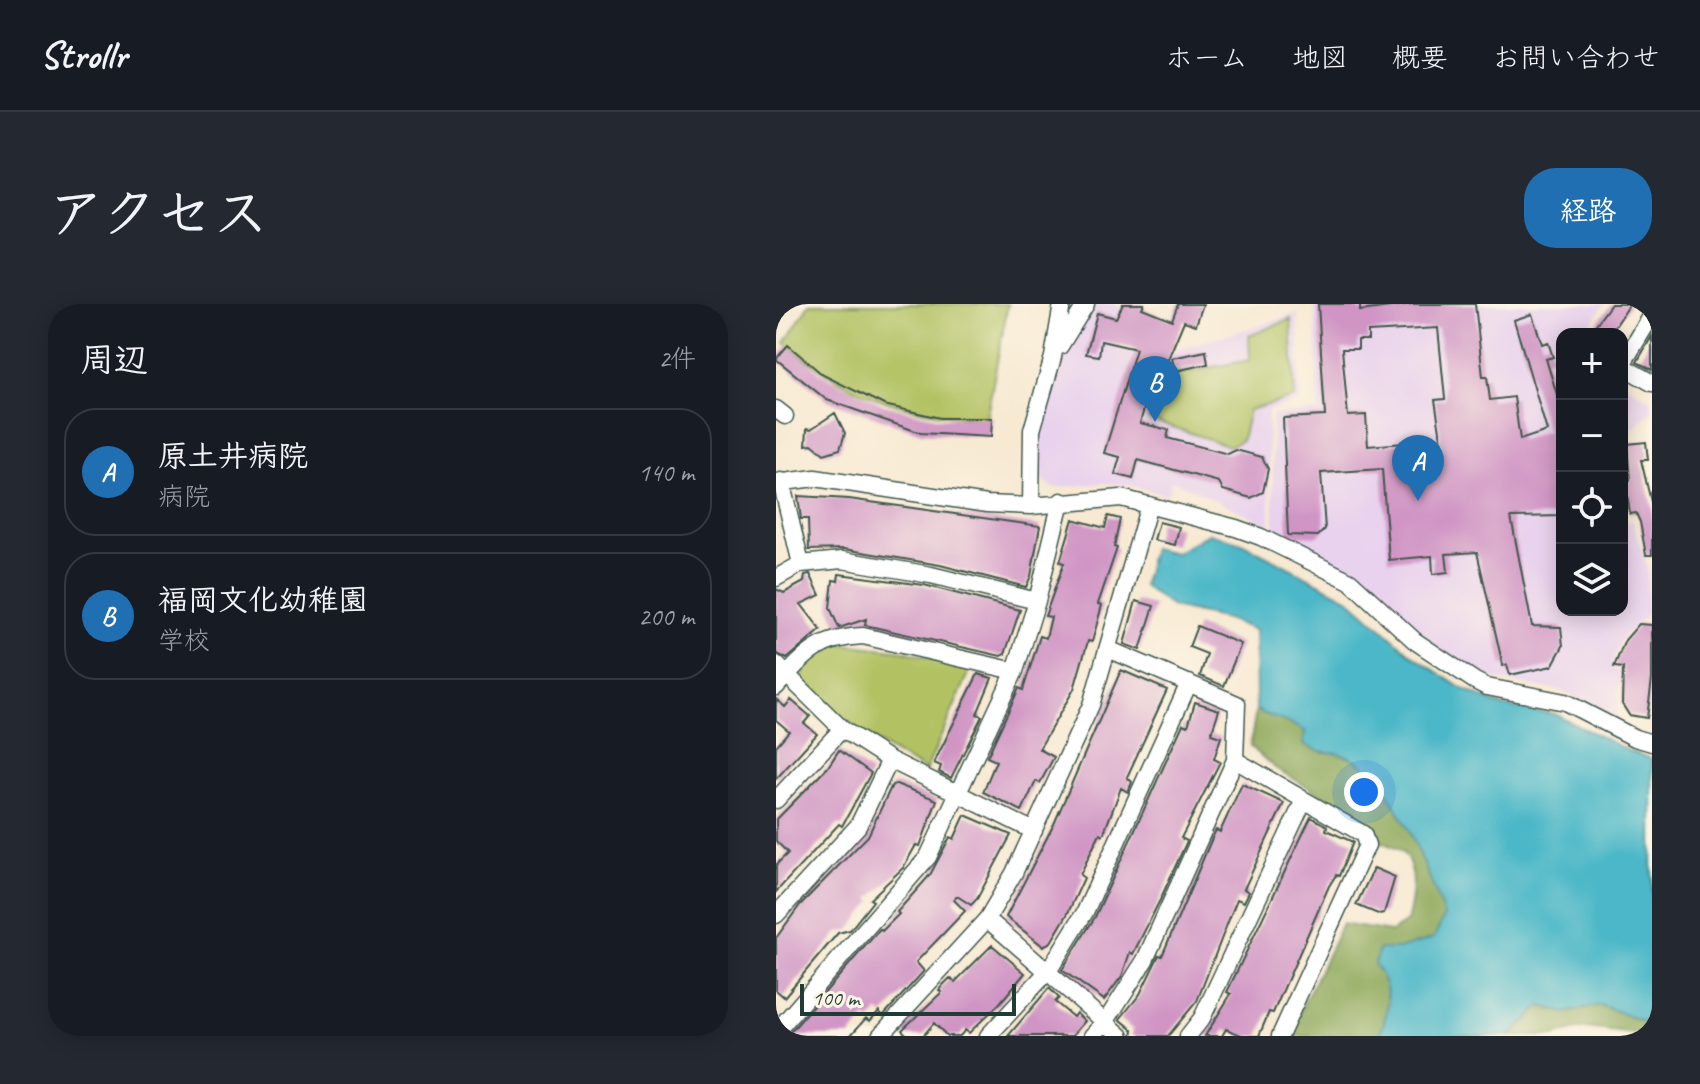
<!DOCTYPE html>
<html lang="ja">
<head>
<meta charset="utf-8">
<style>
  body { margin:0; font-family:Caveat,"Klee One",sans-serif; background:#242831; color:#f1f3f6 }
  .controls { position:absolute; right:24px; top:24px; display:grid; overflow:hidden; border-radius:16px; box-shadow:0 4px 20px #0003 }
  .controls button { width:72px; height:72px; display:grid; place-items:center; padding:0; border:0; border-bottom:2px solid #363941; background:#171b24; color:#f1f3f6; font:40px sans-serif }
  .scale { position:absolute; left:24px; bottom:20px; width:216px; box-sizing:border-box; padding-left:8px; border:4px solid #1f3d34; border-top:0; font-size:22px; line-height:28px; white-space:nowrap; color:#1f3d34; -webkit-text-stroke:6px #fcf5e5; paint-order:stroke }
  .you { position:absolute; left:588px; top:488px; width:28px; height:28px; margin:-20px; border:6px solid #fff; border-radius:50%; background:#1a73e8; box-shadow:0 0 0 12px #1a73e833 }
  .badge { display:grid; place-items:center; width:52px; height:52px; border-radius:50%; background:#1f6fb2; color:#fff; font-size:26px; font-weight:700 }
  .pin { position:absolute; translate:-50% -66px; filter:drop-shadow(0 2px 4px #0008) }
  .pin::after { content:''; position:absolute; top:42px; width:28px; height:24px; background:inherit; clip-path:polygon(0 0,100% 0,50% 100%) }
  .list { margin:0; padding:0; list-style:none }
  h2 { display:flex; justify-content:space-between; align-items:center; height:104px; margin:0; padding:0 32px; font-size:34px }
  h2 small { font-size:26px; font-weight:400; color:#9ea1a6 }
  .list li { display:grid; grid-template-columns:52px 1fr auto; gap:24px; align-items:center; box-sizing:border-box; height:128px; margin:0 16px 16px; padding:0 16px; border:2px solid #363941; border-radius:32px }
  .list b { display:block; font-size:30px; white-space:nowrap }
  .list p { margin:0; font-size:26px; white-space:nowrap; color:#9ea1a6 }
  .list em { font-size:26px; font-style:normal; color:#9ea1a6 }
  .icon { flex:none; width:44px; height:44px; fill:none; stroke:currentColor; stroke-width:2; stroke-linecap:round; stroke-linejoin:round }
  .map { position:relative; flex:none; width:876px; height:732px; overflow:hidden; border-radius:32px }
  header { display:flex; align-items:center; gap:48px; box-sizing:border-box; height:112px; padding:0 40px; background:#171b24; border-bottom:2px solid #363941 }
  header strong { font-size:38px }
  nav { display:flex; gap:44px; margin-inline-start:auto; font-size:28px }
  .intro { display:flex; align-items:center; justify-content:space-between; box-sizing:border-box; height:192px; padding:0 48px }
  h1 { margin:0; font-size:56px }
  .button { padding:20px 36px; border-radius:32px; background:#1f6fb2; color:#fff; font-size:28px; font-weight:700 }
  main { display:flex; gap:48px; padding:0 48px }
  aside { flex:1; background:#171b24; border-radius:32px; box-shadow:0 4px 20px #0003 }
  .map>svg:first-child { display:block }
  .built { fill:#e9d2ed }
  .green { fill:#b2c264; stroke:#68804c; stroke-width:2 }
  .forest { fill:#8da85a; stroke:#567247; stroke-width:2 }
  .water { fill:#4cb7c8; stroke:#367a7e; stroke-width:2 }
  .building { fill:#d095c5; fill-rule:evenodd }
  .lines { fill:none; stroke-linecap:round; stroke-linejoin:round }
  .minor-casing { stroke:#3f574c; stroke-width:19 }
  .minor { stroke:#fff; stroke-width:16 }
</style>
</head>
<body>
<header>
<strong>Strollr</strong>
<nav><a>ホーム</a><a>地図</a><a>概要</a><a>お問い合わせ</a></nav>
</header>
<div class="intro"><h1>アクセス</h1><a class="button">経路</a></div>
<main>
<aside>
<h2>周辺<small>2件</small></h2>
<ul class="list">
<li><span class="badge">A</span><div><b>原土井病院</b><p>病院</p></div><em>140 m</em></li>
<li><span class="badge">B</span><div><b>福岡文化幼稚園</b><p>学校</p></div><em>200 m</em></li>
</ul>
</aside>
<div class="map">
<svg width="876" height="732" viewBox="0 0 876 732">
  <rect width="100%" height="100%" fill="#fcf5e5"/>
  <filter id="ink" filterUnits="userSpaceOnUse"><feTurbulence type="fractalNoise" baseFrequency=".0125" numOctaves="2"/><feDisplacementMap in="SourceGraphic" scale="16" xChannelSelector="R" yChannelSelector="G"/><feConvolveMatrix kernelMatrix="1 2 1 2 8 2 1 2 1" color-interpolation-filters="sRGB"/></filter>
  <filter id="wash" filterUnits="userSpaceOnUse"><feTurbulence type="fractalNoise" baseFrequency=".006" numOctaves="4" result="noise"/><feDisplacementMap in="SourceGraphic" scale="32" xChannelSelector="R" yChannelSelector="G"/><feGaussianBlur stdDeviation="1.8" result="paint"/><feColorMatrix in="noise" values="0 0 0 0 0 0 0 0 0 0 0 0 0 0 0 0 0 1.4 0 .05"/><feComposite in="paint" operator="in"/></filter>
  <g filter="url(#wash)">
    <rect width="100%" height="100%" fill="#f7e9d2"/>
    <path class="built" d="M314 0H341L348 17 344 45 369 52 391 49 522 9 524 98 492 107 494 221 396 176 391 191 353 181 327 179 278 184 267 178 262 165 263 129 277 69Z
      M539 0H828L809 30H786V306H846V177L850 218 857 217 871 263 872 309 845 335 835 364 845 367 839 416 785 387 705 373 634 326 596 285 498 225 496 111 542 107Z
      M846 77 876 97V107L846 137Z"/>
    <path class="green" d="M33 0H232L210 116C124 106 77 95 9 39Z
      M515 15 519 94 473 106 466 136 453 142 373 115 385 73 474 56 473 32Z
      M59 339 127 347 195 365 150 466C102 443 65 414 26 378L25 372 41 350Z"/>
    <path class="forest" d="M480 406C497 415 513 417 529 427L528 440C551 453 552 445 569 451 615 466 653 570 669 612L658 634 623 645 598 660C617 685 614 705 603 732H512L566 620 615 628 631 618C636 598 643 566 627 549 622 544 610 540 604 537L600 522 499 464 474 442Z
      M824 701 876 721V732L810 724 776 732H734L765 702 789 709Z"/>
    <path class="water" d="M433 229 466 239 572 294 636 351 685 384 725 402 779 410 853 447 876 455V721L824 701 789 709 765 702 734 732H603C614 705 617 685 598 660L603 645H623L658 634 668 612C653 570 615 465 569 451 552 445 551 453 528 440L529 427C513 417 497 415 480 406L479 326 450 315 396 303 367 282 376 244 400 249Z"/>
    <g id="blocks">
      <path class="building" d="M347 0H368L366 4 396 16 402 0H427L420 21 408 17 390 60 381 59 364 119 393 126 391 134 452 150 460 146 486 153 492 165 487 188 475 194 447 186 443 178 362 156 357 175 339 170 344 153 328 149 360 45 325 37 323 52 310 50 321 9 340 14Z
        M542 0H584V7L636 0H699L707 73H711L714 96 738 93 744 136 771 127 738 16 756 10 766 40 772 38 777 53 770 55 786 107V212L735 213 756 322 785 323 787 342 776 362 734 371 731 361 727 362 701 248 670 250 672 268 657 270 656 252 613 256 606 165 545 169 549 225 542 232 512 231 507 114 549 112ZM662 24 669 95 659 96 667 146 629 149 628 139 592 142 590 111 572 112 566 45H582V36H592V28Z
        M835 0H854L834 30H813Z
        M876 32V66L861 58Z
        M12 41 47 71 108 101 164 114H216L215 133 145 129 51 96 0 55Z
        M430 47 432 60 399 67 396 54Z
        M59 109 69 129 64 145 48 150 36 140 30 141 31 124 35 125Z
        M870 138 872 156H865L876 202V251H870L864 218 860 209 854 210 849 177 854 176 851 140Z
        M22 192 73 195 264 222 255 272 250 283 164 261 68 245 33 246 32 215H25Z
        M332 212 344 215 338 243 341 244 322 300 326 301 316 338 312 337 298 385 263 445 278 453 264 479 260 477 246 507 207 488 220 457 211 453 243 384 247 386 264 332 270 334 275 313 269 312 288 259 284 258 297 215 329 224Z
        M383 218 403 223 399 241 378 236Z
        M34 270 44 291 25 300 45 326 11 355 0 349V285L8 289 28 278 29 271Z
        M63 270 148 281 244 306 229 350 225 352 89 321 90 315 63 324 54 304 57 276 62 277Z
        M360 297 378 302 364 346 348 340Z
        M863 320 876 321V375L871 414 853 411 846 400 847 364 838 363 849 336Z
        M421 322 465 340 448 382 424 372 431 350 413 343Z
        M345 366 391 386 351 473 356 478 352 488 345 484 327 531 324 529 304 571 308 574 291 611 275 638 267 642 230 613 278 520Z
        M202 370 216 374 201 410 206 412 175 474 163 468 165 462 158 459Z
        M0 395 9 403 15 396 34 412 28 419 41 430 0 475V442L13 427 0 416Z
        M419 398 443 406 435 430 445 433 438 455 444 458 405 534 411 537 384 596 357 650 354 648 346 672 328 696 286 666 319 613 407 420 412 422Z
        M63 446 95 469 66 522 63 520 0 588V561L12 549 0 537V516L52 463Z
        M120 480 161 496 144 542 140 541 127 564 94 595 97 597 74 626 62 629 8 693 0 686V634L24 601 92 532 116 481Z
        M466 480 508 499 468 585 473 588 468 598 461 595 421 697 392 732H356L357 726 344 715 364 690 383 651 386 652 436 534 440 526 444 528Z
        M189 511 235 531 201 595 195 601 181 592 178 596 189 607 140 658 148 667 107 712 103 707 94 717 90 714 74 732H11L104 625 106 627 123 610 121 608 154 571 174 533 178 535Z
        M535 513 551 522 550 526 577 538 563 572 560 571 553 582 497 709 493 708 483 732H468L450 725 446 732H429L455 690 451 688Z
        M598 564 619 573 608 609 602 610 580 601Z
        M216 641 249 669 223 700 193 729 189 726 184 732H171L158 719 147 732H132L126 726 166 688 163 686 167 681 174 674 179 678Z
        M273 684 283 694 279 698 297 713 300 709 309 717 296 732H232Z"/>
    </g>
  </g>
  <g filter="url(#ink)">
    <use href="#blocks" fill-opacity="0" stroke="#3f574c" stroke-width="2"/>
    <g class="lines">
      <g class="minor-casing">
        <path id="minor" d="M0 6 4 0
          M284 42 310 0
          M846 61 876 11
          M846 62 876 79
          M0 105 9 112
          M5 177 25 260
          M0 179 39 174 211 200 255 202 345 194 460 224 485 233 574 277 639 337 699 377 711 383 789 398 859 434 876 439
          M255 202 256 126 277 53 286 0
          M0 274 25 260 66 256 155 271 261 297
          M0 360 66 425 114 456 258 527
          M0 383C29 351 42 334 87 332L239 367
          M459 456 587 530 591 541 504 732
          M0 496 66 425
          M0 611 82 522 114 456
          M211 615 345 732
          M0 728 152 553 239 367 261 297 285 197
          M104 732 211 615 238 569 315 401 373 201
          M212 732 273 666 309 608 413 379
          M316 732 330 717 369 656 459 456 461 400 332 345
          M412 732 426 714 528 496"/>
      </g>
      <use href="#minor" class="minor"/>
    </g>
  </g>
</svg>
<div class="controls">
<button>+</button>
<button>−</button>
<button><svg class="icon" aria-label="locate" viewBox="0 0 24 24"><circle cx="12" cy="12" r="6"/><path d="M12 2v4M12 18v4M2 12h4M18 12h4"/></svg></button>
<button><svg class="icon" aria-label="layers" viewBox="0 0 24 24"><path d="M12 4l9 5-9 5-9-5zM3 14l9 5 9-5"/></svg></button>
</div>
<div class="scale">100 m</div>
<div class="you"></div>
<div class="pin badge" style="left:642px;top:197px">A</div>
<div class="pin badge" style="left:379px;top:118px">B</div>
</div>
</main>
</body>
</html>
